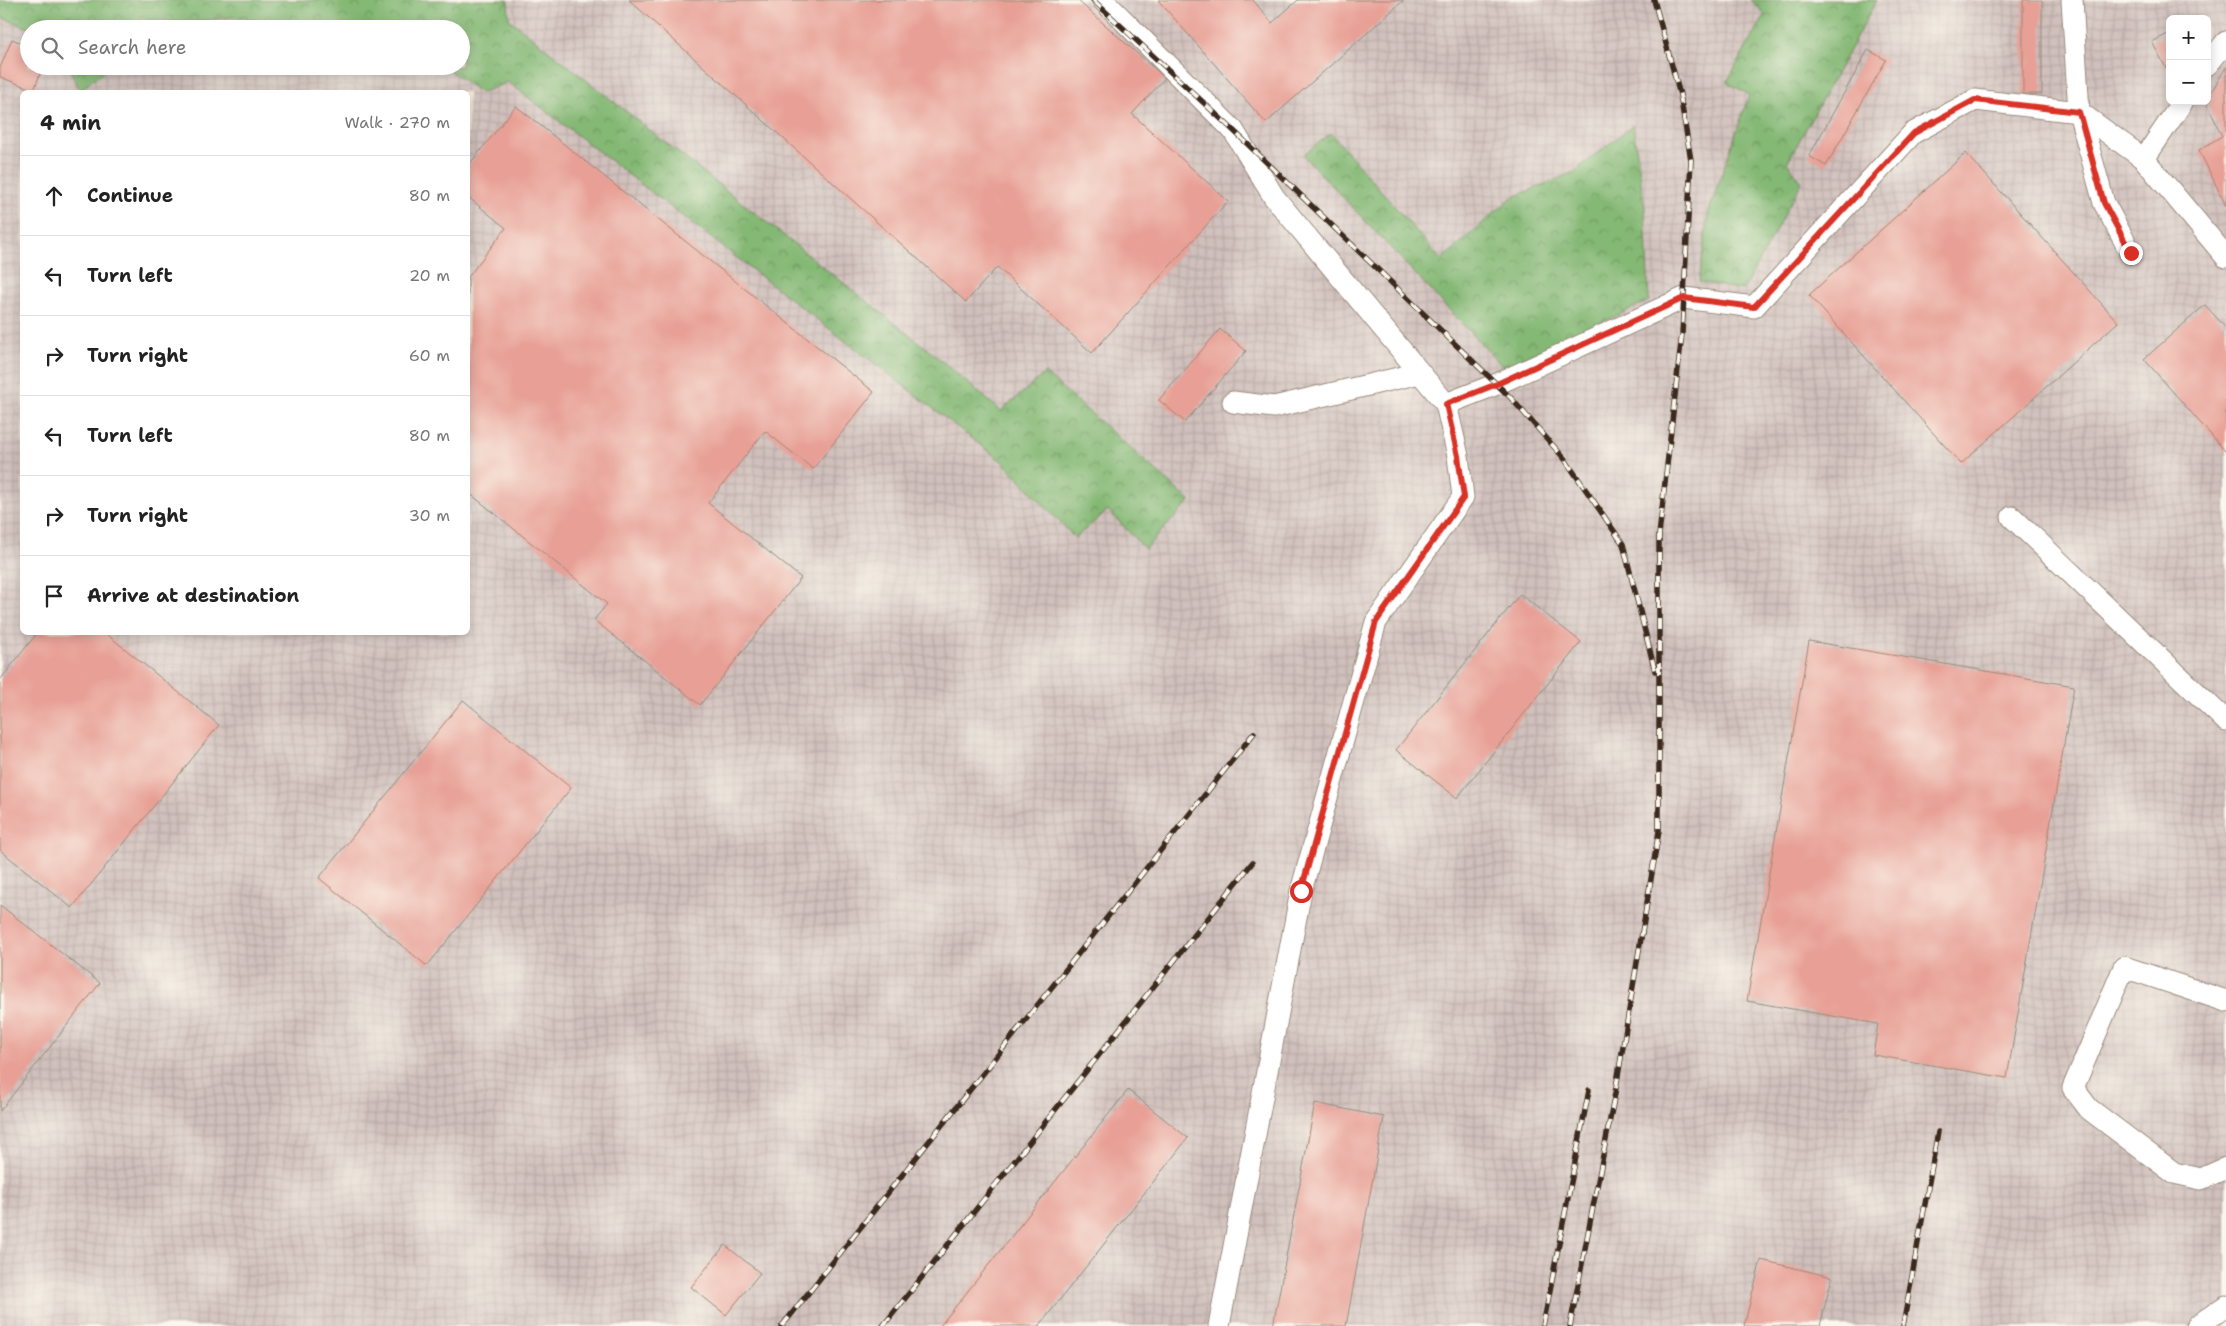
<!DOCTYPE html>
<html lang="en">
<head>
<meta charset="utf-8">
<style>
  body { margin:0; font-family:"Shantell Sans",sans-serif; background:#f2f2f2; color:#222 }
  .controls { position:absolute; right:15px; top:15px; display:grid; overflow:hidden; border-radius:8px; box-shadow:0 2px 12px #0003 }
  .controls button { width:45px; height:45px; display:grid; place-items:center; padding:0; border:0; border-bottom:1px solid #e0e0e0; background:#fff; color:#222; font:25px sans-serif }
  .stop { position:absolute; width:15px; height:15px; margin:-11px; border:4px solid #d93025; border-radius:50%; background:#fff }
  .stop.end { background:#d93025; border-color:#fff; box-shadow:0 1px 5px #0008 }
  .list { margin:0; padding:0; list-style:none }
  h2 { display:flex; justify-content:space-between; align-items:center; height:65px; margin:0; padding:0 20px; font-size:21px }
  h2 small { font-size:16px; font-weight:400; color:#767676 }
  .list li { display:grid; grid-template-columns:32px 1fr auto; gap:15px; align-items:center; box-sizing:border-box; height:80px; padding:0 20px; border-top:1px solid #e0e0e0 }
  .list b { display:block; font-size:19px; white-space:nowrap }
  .list em { font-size:16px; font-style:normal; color:#767676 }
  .icon { flex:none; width:28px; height:28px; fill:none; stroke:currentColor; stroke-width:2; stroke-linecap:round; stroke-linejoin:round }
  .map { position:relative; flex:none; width:2226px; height:1326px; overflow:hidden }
  .search { position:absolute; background:#fff; box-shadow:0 2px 12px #0003; left:20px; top:20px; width:450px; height:55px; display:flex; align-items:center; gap:12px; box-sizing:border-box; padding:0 18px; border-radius:28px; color:#767676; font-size:19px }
  .panel { position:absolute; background:#fff; box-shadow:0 2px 12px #0003; left:20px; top:90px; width:450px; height:545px; border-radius:8px }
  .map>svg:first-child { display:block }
  .industrial { fill:url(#industrial-grid); fill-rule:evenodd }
  .forest { fill:url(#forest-crowns); stroke:#607149 }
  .building { fill:#e8a096 }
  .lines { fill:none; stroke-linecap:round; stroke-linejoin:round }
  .lane-casing { stroke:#9a8a7a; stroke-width:23 }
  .lane { stroke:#fff; stroke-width:21 }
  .rail-casing { stroke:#3b2a1e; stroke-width:5.5 }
  .rail { stroke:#fbf7ec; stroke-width:4; stroke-dasharray:11; stroke-linecap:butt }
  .route { stroke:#d93025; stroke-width:6 }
</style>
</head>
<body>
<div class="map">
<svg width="2226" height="1326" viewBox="0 0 2226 1326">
  <defs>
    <pattern id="industrial-grid" width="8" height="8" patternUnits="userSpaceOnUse" patternTransform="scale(1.25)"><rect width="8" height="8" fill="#d0c0bc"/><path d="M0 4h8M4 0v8" fill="none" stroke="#b4a5a1"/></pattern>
    <pattern id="forest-crowns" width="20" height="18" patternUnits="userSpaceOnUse" patternTransform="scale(1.25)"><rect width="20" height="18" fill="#84b874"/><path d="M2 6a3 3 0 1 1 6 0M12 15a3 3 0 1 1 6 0" fill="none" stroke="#6d965f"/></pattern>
  </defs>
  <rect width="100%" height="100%" fill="#fbf7ec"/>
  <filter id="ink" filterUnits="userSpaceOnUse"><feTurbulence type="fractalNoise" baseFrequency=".02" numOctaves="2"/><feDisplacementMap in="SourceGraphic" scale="10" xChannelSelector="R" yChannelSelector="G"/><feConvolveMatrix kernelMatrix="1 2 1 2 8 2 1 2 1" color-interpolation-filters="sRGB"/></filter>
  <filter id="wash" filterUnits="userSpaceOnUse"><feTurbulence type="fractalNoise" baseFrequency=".0096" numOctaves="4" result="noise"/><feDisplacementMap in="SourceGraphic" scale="20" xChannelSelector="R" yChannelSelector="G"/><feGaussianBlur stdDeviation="1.12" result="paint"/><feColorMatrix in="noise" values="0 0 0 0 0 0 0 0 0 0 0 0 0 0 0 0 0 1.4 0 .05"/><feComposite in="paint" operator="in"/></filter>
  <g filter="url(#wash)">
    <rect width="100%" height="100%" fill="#f8ebd7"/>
    <path class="industrial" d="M0 0H2226V1326H0ZM2170 19H2207V101H2170ZM29 29H461V66H29ZM22 92H468V632H22Z"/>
    <path class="forest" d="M0 0H508L509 19 931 352 1001 411 1045 373 1190 501 1145 549 1108 510 1075 538 1004 463 508 82 481 93 443 66H461V29H311L233 17 187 23 148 20 144 29H31L3 18 0 19Z
      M1751 0H1877L1787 163 1802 182 1743 290 1699 282 1708 214 1749 95 1727 82 1765 15Z
      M68 66H111L80 90Z
      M1633 125 1645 210 1649 301 1503 367 1303 155 1331 133 1441 260 1511 198 1574 172Z"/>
    <g id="blocks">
      <path class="building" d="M629 0H1077L1165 78 1132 114 1228 201 1092 353 997 267 966 302Z
        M1158 0H1253L1272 23 1298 0H1404L1266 123Z
        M2023 0H2042V94H2023Z
        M2170 33V66L2166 68 2152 42Z
        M12 39 29 46V66H43L34 90 0 77V68Z
        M1868 50 1886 60 1826 166 1809 156Z
        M2226 67V206L2199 150 2222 136 2206 101Z
        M516 106 874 392 813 469 765 431 708 503 801 578 700 705 594 620 607 604 468 492V277L506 228 468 197V166Z
        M1966 153 2118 322 1961 464 1809 295Z
        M2205 305 2226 328V452L2144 359Z
        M1220 329 1246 351 1185 422 1159 400Z
        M1520 594 1581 642 1457 798 1396 750Z
        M38 632H104L219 725 72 908 0 850V680Z
        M1809 641 2074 686 2007 1078 1873 1055 1878 1024 1747 1001Z
        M463 700 571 788 427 966 319 878Z
        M0 905 100 983 0 1111Z
        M1128 1090 1188 1138 1039 1326H940Z
        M1315 1103 1384 1117 1346 1326H1273Z
        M725 1245 760 1273 726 1315 691 1287Z
        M1761 1260 1832 1277 1820 1326H1744Z"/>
    </g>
  </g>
  <g filter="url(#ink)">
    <use href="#blocks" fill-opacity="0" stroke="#9a8a7a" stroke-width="1"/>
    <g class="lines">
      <g class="lane-casing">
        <path id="lane" d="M1103 0 1233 130 1274 197 1446 404 1458 456 1463 497 1376 622 1301 891 1219 1326
          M2072 0 2079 112 2104 203 2131 253
          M2207 65 2226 42
          M2144 159 2183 101
          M1233 402 1274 407 1420 373
          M1446 404 1497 384 1684 298 1754 307 1913 133 1975 100 2079 112 2144 159 2226 257
          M2012 517 2226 721
          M2226 1001 2124 967 2073 1088 2089 1109 2174 1173 2201 1179 2226 1168
          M2197 1326 2226 1306"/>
      </g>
      <use href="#lane" class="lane"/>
      <g class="rail-casing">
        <path id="rail" d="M1093 0 1233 130 1510 397 1564 458 1623 544 1655 671
          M782 1326 1254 733
          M883 1326 1252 863
          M1543 1326 1589 1090
          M1570 1326 1616 1088 1659 831V535L1682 334 1691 160 1680 95 1654 0
          M1903 1326 1938 1132"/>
      </g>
      <use href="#rail" class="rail"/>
    </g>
  </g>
  <g class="lines" filter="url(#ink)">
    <path class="route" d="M1301 891 1376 622 1464 497 1458 456 1446 404 1497 384 1684 298 1754 307 1914 133 1975 100 2079 112 2104 203 2131 253"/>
  </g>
</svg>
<div class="controls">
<button>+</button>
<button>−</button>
</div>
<div class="stop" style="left:1301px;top:891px"></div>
<div class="stop end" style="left:2131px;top:253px"></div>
<div class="search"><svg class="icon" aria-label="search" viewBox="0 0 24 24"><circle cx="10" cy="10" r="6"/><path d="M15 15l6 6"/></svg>Search here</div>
<section class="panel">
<h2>4 min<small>Walk · 270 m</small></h2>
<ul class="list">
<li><svg class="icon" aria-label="ahead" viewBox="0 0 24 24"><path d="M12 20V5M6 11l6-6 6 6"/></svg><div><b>Continue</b></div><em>80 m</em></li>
<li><svg class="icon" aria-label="left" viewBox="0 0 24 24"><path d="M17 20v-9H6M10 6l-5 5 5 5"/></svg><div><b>Turn left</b></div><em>20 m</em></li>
<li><svg class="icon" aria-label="right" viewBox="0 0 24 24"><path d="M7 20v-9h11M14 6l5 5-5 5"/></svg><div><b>Turn right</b></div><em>60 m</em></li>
<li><svg class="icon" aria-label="left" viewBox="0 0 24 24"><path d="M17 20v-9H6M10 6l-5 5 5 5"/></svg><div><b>Turn left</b></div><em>80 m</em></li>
<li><svg class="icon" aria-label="right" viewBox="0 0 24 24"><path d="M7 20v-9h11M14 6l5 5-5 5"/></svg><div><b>Turn right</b></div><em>30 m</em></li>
<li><svg class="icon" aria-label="arrive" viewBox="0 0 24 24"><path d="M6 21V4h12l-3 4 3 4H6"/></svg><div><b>Arrive at destination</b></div></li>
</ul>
</section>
</div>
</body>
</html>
